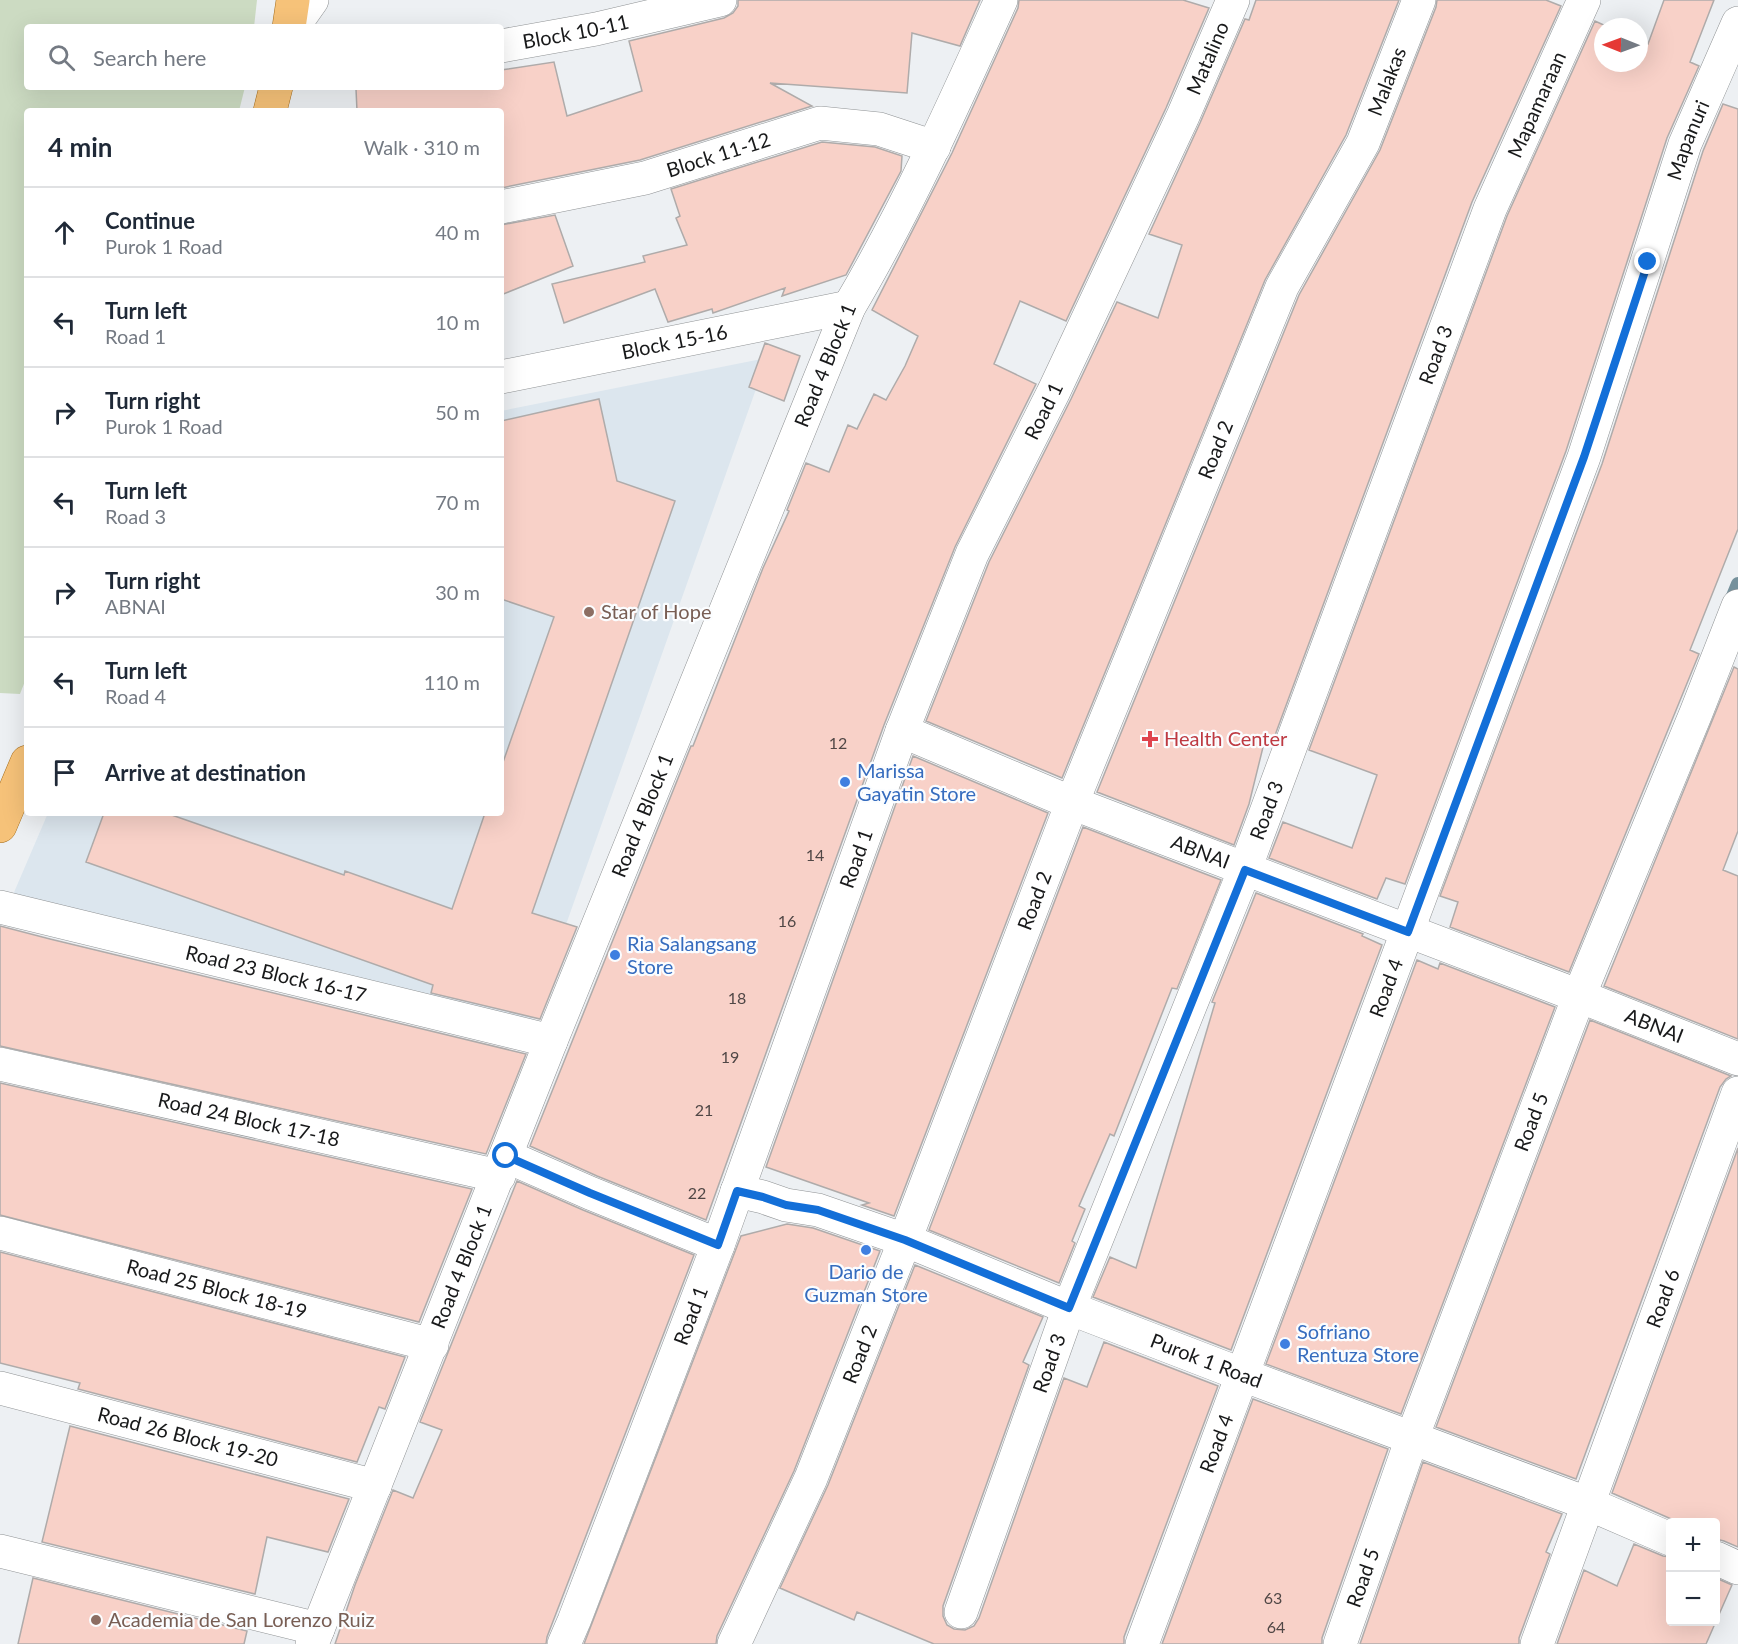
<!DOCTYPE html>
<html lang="en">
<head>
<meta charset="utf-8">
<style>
  body { margin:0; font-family:Lato,sans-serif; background:#f6f6f7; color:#1f2937 }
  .controls { position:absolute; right:18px; bottom:18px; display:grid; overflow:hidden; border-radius:6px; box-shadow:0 6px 24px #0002 }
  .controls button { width:54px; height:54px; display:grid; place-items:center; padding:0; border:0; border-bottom:2px solid #e0e1e3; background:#fff; color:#1f2937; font:30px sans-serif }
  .compass { position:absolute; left:1594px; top:18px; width:54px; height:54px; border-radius:50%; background:#fff; box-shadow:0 6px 24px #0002; rotate:271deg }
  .stop { position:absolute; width:18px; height:18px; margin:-14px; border:4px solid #136fd8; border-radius:50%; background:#fff }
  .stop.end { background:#136fd8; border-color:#fff; box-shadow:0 2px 6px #0008 }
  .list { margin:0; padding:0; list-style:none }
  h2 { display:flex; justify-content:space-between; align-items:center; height:78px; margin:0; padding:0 24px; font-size:26px }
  h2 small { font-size:20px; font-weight:400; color:#747a83 }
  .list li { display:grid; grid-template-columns:39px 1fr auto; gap:18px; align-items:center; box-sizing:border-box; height:90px; padding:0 24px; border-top:2px solid #e0e1e3 }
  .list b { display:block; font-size:22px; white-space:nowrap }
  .list p { margin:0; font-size:20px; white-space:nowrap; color:#747a83 }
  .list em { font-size:20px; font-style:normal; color:#747a83 }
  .icon { flex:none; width:33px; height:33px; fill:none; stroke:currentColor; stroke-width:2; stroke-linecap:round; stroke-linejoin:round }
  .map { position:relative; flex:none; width:1738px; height:1644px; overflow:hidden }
  .search { position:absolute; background:#fff; box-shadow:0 6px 24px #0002; left:24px; top:24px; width:480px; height:66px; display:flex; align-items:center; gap:15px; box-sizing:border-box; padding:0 21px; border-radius:6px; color:#747a83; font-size:22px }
  .panel { position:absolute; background:#fff; box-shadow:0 6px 24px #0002; left:24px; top:108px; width:480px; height:708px; border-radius:6px }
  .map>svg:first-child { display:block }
  .built { fill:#dce6ee }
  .green { fill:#ccdbc2 }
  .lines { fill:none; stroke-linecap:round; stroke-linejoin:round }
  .stream { stroke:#76919c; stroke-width:14 }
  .building { fill:#f8d1c8; stroke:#afabaa; stroke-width:1.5 }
  .minor-casing { stroke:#909395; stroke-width:34 }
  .major-casing { stroke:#a46d1d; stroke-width:34 }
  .minor { stroke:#fff; stroke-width:33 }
  .major { stroke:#f6c279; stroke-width:33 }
  .route { stroke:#136fd8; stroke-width:8 }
  .education-dot { fill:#8d6e63; stroke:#fbfdff; stroke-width:2 }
  .health-dot { fill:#e0444e; stroke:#fbfdff; stroke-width:2 }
  .shop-dot { fill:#3f7fe0; stroke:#fbfdff; stroke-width:2 }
  .labels { text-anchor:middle; stroke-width:4.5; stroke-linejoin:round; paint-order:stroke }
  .number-label { font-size:16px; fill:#504746 }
  .street-label { font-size:20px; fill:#18191a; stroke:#fbfdff }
  .education-label { font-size:20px; fill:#785e54; stroke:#fbfdff; text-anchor:start }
  .health-label { font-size:20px; fill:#be3a42; stroke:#fbfdff; text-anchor:start }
  .shop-label { font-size:20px; fill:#366cbe; stroke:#fbfdff; text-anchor:start }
</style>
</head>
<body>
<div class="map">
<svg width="1738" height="1644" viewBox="0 0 1738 1644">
  <rect width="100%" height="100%" fill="#edf0f3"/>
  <path class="built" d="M767 358 530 1026 12 897 48 813H501V411Z"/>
  <path class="green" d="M0 0H257L254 27H27V87H245L239 111H27V676L20 694 0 693Z"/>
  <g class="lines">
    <path class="stream" d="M1729 606 1738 584"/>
  </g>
  <path class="building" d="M738 0H980L960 46 912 33 907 93 770 83 812 106 640 160 501 188V111H357L356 89 373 87H501V70L554 62 567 116 642 91 629 41 724 18 733 13 738 6Z
    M1019 0H1183L1209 8 1166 108 1066 321 1020 301 994 364 1036 384 955 547 884 725 706 1220 597 1176 530 1146 691 746H693L763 568 789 511 787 510 806 463 829 472 848 425 857 429 874 394 886 400 905 366 918 336 872 310 952 153 1018 8Z
    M1256 0H1399L1346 135 1265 280 1062 778 926 721 989 562 1071 399 1117 302 1158 318 1182 245 1149 234 1200 123 1245 19 1249 20Z
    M1437 0H1546L1561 6 1472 202 1274 738 1266 735 1249 804 1234 845 1097 792 1299 295 1380 150 1436 7Z
    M1664 0H1714L1690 62 1699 66 1667 138 1566 451 1405 884 1386 878 1377 899 1269 858 1283 822 1352 848 1377 775 1309 750 1507 216 1595 21 1608 27H1603V63H1639V40L1648 44Z
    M1723 104 1738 109V529L1690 650 1699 654 1569 972 1450 927 1458 902 1440 896 1602 464 1703 151Z
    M822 142 875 147 902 156 901 171 846 275 782 296 785 288 713 313 712 309 668 322 655 289 564 323 552 284 645 262 643 256 687 245 676 218 680 216 671 189Z
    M555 215 573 266 501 295V225Z
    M765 343 800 356 784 401 749 387Z
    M599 399 617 481 675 501 532 913 577 927 540 1019 431 993 433 985 86 862 104 813H166L344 875 345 871 452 909 485 813H501V768L554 617 501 599V421Z
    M1734 667 1738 669V831L1723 870 1738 876V1039L1604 986Z
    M913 756 1048 813 894 1216 862 1205 869 1203 766 1167Z
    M1083 827 1221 880 1177 989 1172 988 1114 1136 1110 1134 1079 1206 1085 1209 1072 1241 1075 1243 1059 1283 929 1230Z
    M1256 893 1363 934 1362 936 1382 945 1231 1350 1093 1297 1110 1257 1136 1268 1215 1003 1212 1002Z
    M0 926 50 939 526 1054 486 1154 0 1046Z
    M1417 960 1438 969 1440 963 1555 1007 1401 1414 1266 1364Z
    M1590 1020 1731 1076 1726 1079 1720 1087 1576 1479 1436 1427Z
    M0 1083 472 1189 419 1322 0 1215Z
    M1738 1148V1547L1724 1541 1716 1539V1522H1678L1612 1493Z
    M517 1181 583 1210 694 1255 547 1637 546 1644H335L355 1585 393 1490 413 1498 442 1430 420 1422Z
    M787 1224 813 1228 880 1251 794 1471 717 1636 716 1644H584L741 1236Z
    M0 1252 405 1357 385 1409 379 1407 357 1462 78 1389 80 1383 0 1363Z
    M915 1265 1043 1317 1023 1362 1029 1365 943 1606V1616L947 1625 954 1629 965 1630 974 1626 979 1618 1064 1378 1087 1387 1104 1342 1218 1386 1124 1637V1644H934L857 1612 854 1620 780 1588 828 1485Z
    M1253 1399 1388 1449 1322 1638V1644H1162Z
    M70 1426 349 1499 328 1552 267 1537 255 1594 42 1542Z
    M1423 1462 1562 1514 1546 1552 1550 1554 1519 1638V1644H1360Z
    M1634 1544 1663 1556 1671 1557V1622H1716V1578L1732 1585 1706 1644H1557L1584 1570 1617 1586Z
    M33 1578 247 1631 244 1644H18Z"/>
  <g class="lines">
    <g class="minor-casing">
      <g id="minor">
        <path d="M293 27 312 0"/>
        <path id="s1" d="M501 46 596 29 720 0"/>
        <path id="s2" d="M501 207 645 178 820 123 879 129 934 147"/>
        <path id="s3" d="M501 377 849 307"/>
        <path id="s4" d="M902 731 1072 803 1579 996 1738 1059"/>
        <path id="s5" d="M0 907 551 1041"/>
        <path id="s6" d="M0 1064 499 1176"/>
        <path d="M506 1156 590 1193 718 1245"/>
        <path id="s7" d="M737 1191 763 1197 786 1205 818 1210 905 1240 1069 1308 1243 1375 1589 1504 1670 1539"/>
        <path id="s8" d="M0 1233 432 1345"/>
        <path id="s9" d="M0 1388 375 1486"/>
        <path d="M0 1551 318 1629"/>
        <path d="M1716 1558 1738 1568"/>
        <path id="s10" d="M961 1612 1069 1308 1245 869 1490 209 1584 0"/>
        <path id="s11" d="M312 1644 551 1041 849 307C907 209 954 104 1001 0"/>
        <path id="s12" d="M564 1644 574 1621 718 1245 902 731 972 554 1054 391 1183 116 1233 0"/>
        <path id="s13" d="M734 1644 811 1478 905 1240 1072 803 1282 287 1363 143 1419 0"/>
        <path id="s14" d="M1142 1644 1584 457 1685 144 1738 23"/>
        <path id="s15" d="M1340 1644 1412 1438 1579 996 1696 713 1738 606"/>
        <path id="s16" d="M1537 1644 1738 1093"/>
      </g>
    </g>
    <g class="major-casing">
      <path id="major" d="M289 27 293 0
        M270 111 276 87
        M0 826 27 762"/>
    </g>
    <use href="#minor" class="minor"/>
    <use href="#major" class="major"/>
  </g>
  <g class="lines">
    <path class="route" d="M506 1156 590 1193 718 1245 737 1191 763 1197 786 1205 818 1210 905 1240 1069 1308 1245 870 1408 932 1584 457 1648 262"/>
  </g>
  <g class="education-dot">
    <circle cx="589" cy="612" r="6"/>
    <circle cx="96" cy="1620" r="6"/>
  </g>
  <path class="health-dot" d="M1147 730h6v6h6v6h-6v6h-6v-6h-6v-6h6z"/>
  <g class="shop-dot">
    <circle cx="845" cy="782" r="6"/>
    <circle cx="615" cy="955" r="6"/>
    <circle cx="866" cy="1250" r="6"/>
    <circle cx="1285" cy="1344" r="6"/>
  </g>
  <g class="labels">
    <g class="number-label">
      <text x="838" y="749">12</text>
      <text x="815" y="861">14</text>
      <text x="787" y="927">16</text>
      <text x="737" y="1004">18</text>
      <text x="730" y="1063">19</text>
      <text x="704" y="1116">21</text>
      <text x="697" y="1199">22</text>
      <text x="1273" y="1604">63</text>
      <text x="1276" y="1633">64</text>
    </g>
    <g class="street-label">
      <text dy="7" stroke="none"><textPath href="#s1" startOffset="76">Block 10-11</textPath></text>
      <text dy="7" stroke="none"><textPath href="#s12" startOffset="1713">Matalino</textPath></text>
      <text dy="7" stroke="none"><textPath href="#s13" startOffset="1695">Malakas</textPath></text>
      <text dy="7" stroke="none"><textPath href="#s10" startOffset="1614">Mapamaraan</textPath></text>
      <text dy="7" stroke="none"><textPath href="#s14" startOffset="1600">Mapanuri</textPath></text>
      <text dy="7" stroke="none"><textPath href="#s2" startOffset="224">Block 11-12</textPath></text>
      <text dy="7" stroke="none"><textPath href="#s3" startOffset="177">Block 15-16</textPath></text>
      <text dy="7" stroke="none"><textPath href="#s10" startOffset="1344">Road 3</textPath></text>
      <text dy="7" stroke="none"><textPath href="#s11" startOffset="1378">Road 4 Block 1</textPath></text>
      <text dy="7" stroke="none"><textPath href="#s12" startOffset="1324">Road 1</textPath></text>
      <text dy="7" stroke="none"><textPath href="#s13" startOffset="1288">Road 2</textPath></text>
      <text dy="7" stroke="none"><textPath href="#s10" startOffset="858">Road 3</textPath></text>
      <text dy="7" stroke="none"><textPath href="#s11" startOffset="892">Road 4 Block 1</textPath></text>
      <text dy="7" stroke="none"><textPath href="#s4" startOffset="322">ABNAI</textPath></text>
      <text dy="7" stroke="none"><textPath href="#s12" startOffset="838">Road 1</textPath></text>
      <text dy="7" stroke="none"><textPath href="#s13" startOffset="802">Road 2</textPath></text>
      <text dy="7" stroke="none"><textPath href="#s5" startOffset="284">Road 23 Block 16-17</textPath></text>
      <text dy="7" stroke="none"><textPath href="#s14" startOffset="700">Road 4</textPath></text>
      <text dy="7" stroke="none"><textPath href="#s4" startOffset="808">ABNAI</textPath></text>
      <text dy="7" stroke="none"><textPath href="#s6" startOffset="255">Road 24 Block 17-18</textPath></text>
      <text dy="7" stroke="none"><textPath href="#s15" startOffset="556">Road 5</textPath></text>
      <text dy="7" stroke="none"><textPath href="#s11" startOffset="406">Road 4 Block 1</textPath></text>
      <text dy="7" stroke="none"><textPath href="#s8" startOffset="224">Road 25 Block 18-19</textPath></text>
      <text dy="7" stroke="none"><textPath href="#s16" startOffset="368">Road 6</textPath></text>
      <text dy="7" stroke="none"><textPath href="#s12" startOffset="352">Road 1</textPath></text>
      <text dy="7" stroke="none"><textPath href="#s13" startOffset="316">Road 2</textPath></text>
      <text dy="7" stroke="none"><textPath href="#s7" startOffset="500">Purok 1 Road</textPath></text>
      <text dy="7" stroke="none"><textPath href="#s10" startOffset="264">Road 3</textPath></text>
      <text dy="7" stroke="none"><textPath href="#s9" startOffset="194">Road 26 Block 19-20</textPath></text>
      <text dy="7" stroke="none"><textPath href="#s14" startOffset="214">Road 4</textPath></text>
      <text dy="7" stroke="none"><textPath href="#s15" startOffset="70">Road 5</textPath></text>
    </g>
    <g class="education-label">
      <text x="601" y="619">Star of Hope</text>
      <text x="108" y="1627">Academia de San Lorenzo Ruiz</text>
    </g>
    <g class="health-label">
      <text x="1164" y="746">Health Center</text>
    </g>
    <g class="shop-label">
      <text x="857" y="778">Marissa<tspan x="857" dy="23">Gayatin Store</tspan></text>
      <text x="627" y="951">Ria Salangsang<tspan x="627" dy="23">Store</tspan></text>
      <text x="866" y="1279" text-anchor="middle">Dario de<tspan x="866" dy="23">Guzman Store</tspan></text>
      <text x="1297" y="1339">Sofriano<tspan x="1297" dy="23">Rentuza Store</tspan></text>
    </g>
  </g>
</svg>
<div class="controls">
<button>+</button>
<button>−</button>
</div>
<svg class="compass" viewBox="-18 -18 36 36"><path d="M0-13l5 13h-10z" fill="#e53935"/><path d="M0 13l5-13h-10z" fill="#747a83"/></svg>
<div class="stop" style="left:506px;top:1156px"></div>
<div class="stop end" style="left:1648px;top:262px"></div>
<div class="search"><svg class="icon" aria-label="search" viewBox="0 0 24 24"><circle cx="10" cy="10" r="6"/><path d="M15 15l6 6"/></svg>Search here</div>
<section class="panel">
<h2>4 min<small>Walk · 310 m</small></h2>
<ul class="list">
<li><svg class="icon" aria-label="ahead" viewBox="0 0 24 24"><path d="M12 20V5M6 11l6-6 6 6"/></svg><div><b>Continue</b><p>Purok 1 Road</p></div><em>40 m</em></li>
<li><svg class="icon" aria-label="left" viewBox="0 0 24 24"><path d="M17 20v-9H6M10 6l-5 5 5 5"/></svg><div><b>Turn left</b><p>Road 1</p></div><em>10 m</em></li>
<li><svg class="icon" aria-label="right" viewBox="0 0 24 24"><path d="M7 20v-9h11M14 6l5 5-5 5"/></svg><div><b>Turn right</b><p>Purok 1 Road</p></div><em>50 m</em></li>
<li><svg class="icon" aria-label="left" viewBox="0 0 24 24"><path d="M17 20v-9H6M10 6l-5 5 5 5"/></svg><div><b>Turn left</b><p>Road 3</p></div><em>70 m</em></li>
<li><svg class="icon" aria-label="right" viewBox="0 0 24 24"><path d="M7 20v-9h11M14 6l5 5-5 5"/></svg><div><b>Turn right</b><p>ABNAI</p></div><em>30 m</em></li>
<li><svg class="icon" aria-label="left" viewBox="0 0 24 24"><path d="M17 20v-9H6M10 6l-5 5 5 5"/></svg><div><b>Turn left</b><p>Road 4</p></div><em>110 m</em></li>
<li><svg class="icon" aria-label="arrive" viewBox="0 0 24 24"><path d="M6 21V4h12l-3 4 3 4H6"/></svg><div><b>Arrive at destination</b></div></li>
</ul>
</section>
</div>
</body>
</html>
